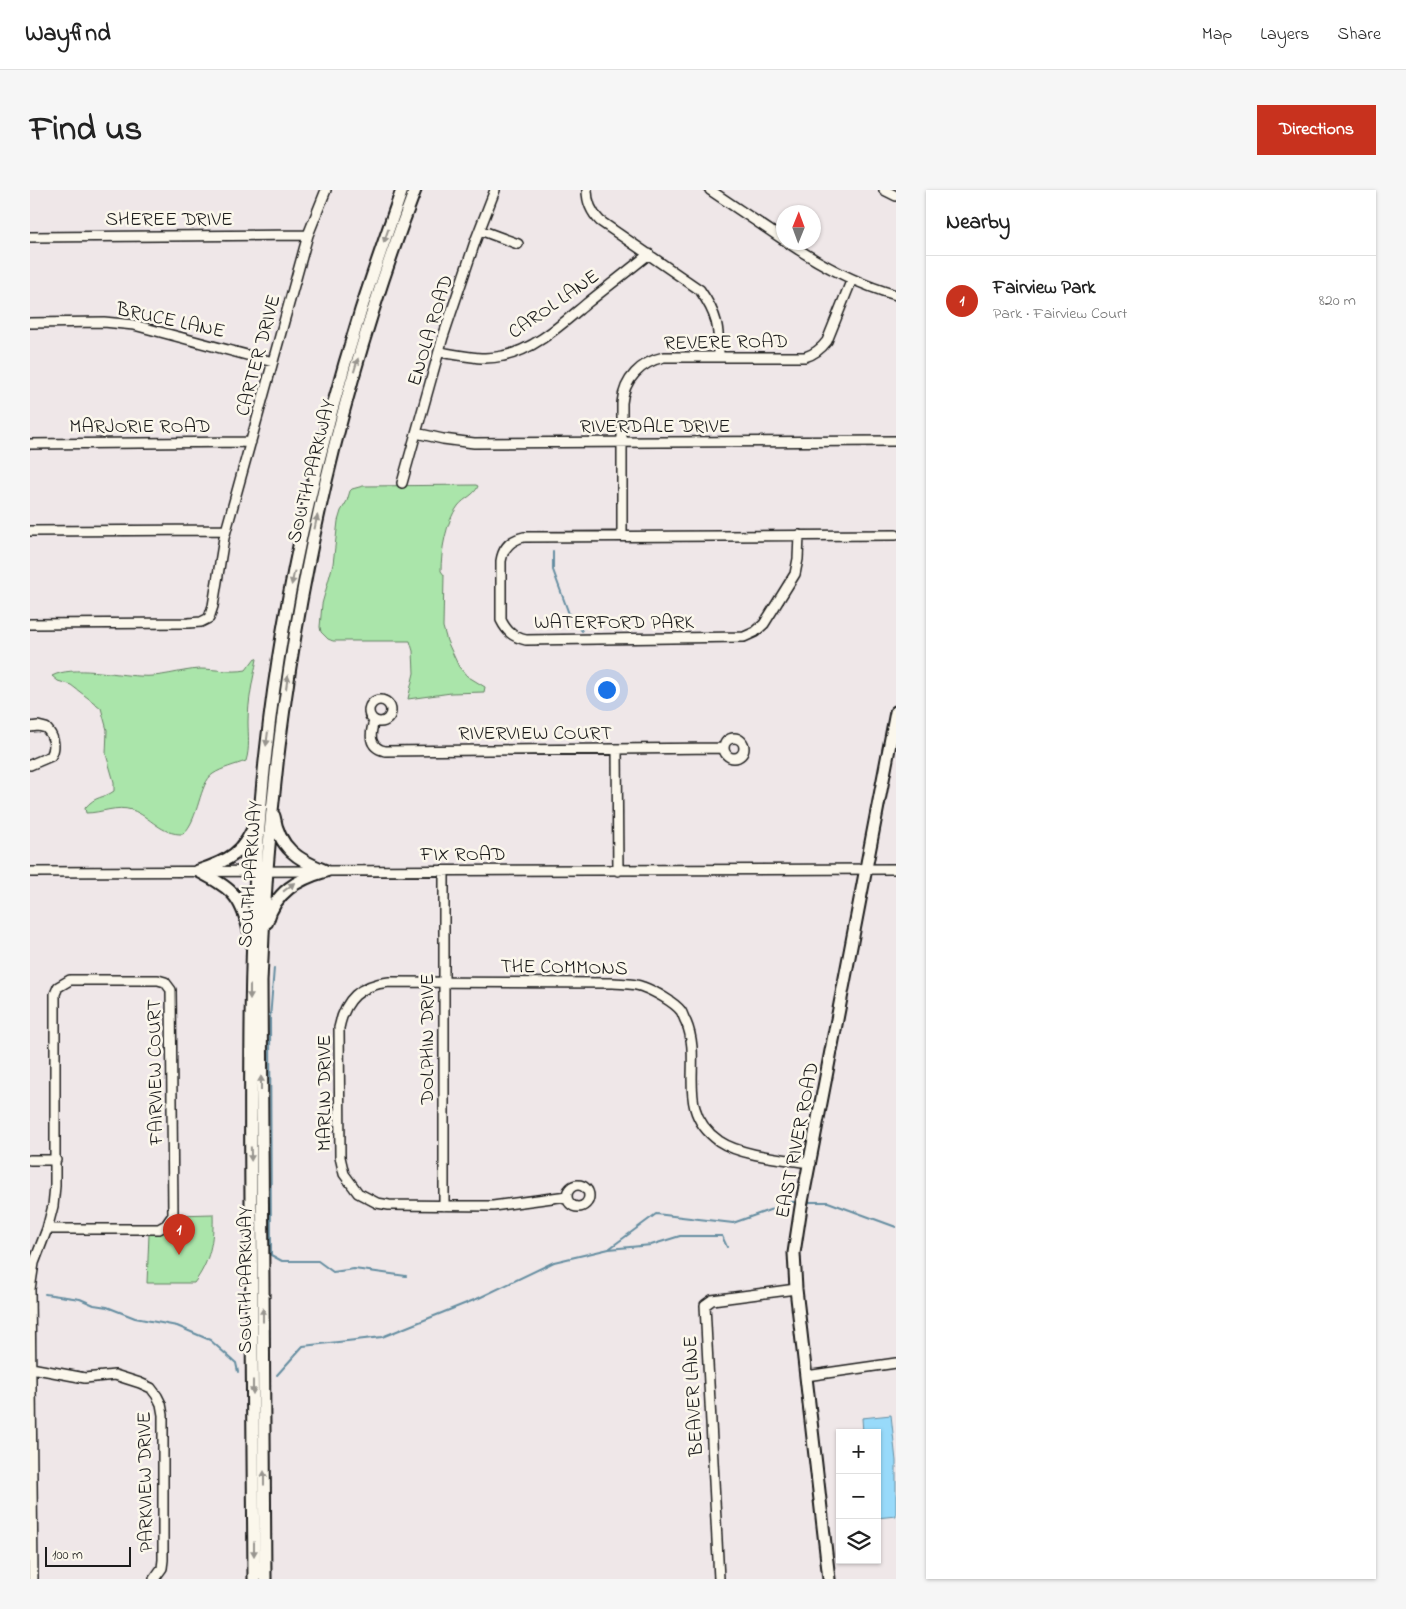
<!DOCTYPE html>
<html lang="en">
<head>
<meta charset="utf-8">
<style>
  body { margin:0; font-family:"Indie Flower",sans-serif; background:#f6f6f6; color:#222 }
  .controls { position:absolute; right:15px; bottom:15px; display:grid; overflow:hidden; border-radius:0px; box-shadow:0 1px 4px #0004 }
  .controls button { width:45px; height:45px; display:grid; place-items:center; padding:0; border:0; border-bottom:1px solid #e0e0e0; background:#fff; color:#222; font:25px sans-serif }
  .compass { position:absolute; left:746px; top:15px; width:45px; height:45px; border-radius:50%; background:#fff; box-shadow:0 1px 4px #0004; rotate:1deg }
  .scale { position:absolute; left:15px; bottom:12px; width:86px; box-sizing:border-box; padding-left:5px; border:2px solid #1c1c1c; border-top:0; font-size:14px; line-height:18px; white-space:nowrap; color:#1c1c1c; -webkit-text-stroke:4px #fbf7ec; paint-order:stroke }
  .you { position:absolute; left:576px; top:499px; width:18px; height:18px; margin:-12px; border:4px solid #fff; border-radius:50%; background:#1a73e8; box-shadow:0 0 0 8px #1a73e833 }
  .badge { display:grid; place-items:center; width:32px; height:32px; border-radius:50%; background:#c8321e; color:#fff; font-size:16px; font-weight:700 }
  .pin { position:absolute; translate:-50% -41px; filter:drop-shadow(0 1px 2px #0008) }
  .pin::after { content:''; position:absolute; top:26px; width:18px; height:15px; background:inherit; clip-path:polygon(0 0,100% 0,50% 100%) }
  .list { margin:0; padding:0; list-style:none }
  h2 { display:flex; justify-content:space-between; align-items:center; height:65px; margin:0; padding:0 20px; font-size:21px }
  h2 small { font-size:16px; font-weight:400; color:#767676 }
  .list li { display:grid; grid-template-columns:32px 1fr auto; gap:15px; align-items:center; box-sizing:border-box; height:90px; padding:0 20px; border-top:1px solid #e0e0e0 }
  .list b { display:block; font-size:19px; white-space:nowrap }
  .list p { margin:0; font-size:16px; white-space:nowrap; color:#767676 }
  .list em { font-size:16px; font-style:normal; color:#767676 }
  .icon { flex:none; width:28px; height:28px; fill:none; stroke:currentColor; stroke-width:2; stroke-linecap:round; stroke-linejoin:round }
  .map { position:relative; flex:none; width:866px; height:1389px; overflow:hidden; border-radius:0px }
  header { display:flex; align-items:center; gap:30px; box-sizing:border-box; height:70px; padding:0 25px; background:#fff; border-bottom:1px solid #e0e0e0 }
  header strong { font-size:24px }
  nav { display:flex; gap:28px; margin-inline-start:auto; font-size:18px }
  .intro { display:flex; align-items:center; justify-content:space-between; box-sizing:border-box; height:120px; padding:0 30px }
  h1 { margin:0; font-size:35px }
  .button { padding:12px 22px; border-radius:0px; background:#c8321e; color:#fff; font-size:18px; font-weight:700 }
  main { display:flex; gap:30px; padding:0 30px }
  aside { flex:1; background:#fff; border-radius:0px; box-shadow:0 1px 4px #0004 }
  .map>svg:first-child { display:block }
  .green { fill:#aae5aa; stroke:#638063 }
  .water { fill:#98dafa; stroke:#668ea1 }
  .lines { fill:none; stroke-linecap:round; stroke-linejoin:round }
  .stream { stroke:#668ea1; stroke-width:2 }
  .minor-casing { stroke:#1c1c1c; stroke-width:12 }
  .major-casing { stroke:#1c1c1c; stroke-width:15 }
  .minor { stroke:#fbf7ec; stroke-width:9 }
  .major { stroke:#fbf7ec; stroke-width:11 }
  .oneway { fill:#97948e }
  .labels { text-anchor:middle; stroke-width:5; stroke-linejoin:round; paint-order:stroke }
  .street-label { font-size:20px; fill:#1c1c1c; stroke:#fbf7ec }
</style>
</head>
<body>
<header>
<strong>Wayfind</strong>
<nav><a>Map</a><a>Layers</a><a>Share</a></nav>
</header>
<div class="intro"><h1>Find us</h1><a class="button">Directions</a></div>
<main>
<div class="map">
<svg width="866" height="1389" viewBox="0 0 866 1389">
  <rect width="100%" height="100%" fill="#efe7e8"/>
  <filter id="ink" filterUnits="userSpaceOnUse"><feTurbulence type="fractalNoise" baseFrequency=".02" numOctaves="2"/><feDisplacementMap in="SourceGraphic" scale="10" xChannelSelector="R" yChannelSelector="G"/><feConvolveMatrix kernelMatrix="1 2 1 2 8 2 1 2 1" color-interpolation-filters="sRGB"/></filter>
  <g filter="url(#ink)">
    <path class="green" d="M446 295 448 296C445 305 434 308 428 316 416 331 411 362 411 381L414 385 413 437 417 451 429 477 437 486 455 497 454 502 421 503 378 509 384 483 383 461 380 451H303L298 449 291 442 290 437 292 414 303 374 308 331 311 321 317 311 320 301 322 299 333 296Z
      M225 468 227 469C223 489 218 511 218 532 218 545 220 558 216 571 205 575 192 578 183 584 169 593 169 630 153 644 131 645 121 627 102 620 86 615 72 623 56 623L55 618C66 605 73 609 84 601V592L76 564 77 540 71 518 41 495 28 491 22 486C42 475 86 485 109 486 130 488 150 480 170 479 185 479 201 483 216 480Z
      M183 1024C184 1050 180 1072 164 1093H117L119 1044C133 1043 143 1040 146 1025Z"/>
    <path class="water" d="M861 1225 866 1271V1326L847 1328V1243H833L832 1228Z"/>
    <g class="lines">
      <path class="stream" d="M523 361V380L539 424 552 441
        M244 778 240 829 241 1065 252 1071H288L303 1082 324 1079 376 1086
        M778 1012H798L866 1037
        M580 1058 626 1024 703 1033 762 1012H768
        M15 1104 50 1109 64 1115 77 1117 105 1128 147 1136 180 1150 206 1173 208 1182
        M247 1185 273 1156 352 1147 449 1108 524 1072 579 1059 621 1055 650 1046H692L697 1057"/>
      <g class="minor-casing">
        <path id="minor" d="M557 0C557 13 561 22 570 31L670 100C688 126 689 137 689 167
          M680 0 754 50
          M854 0 866 6
          M450 40 488 54
          M0 47 278 45
          M757 52C791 75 826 94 866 105
          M0 133 74 132 104 135 243 172
          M409 162C430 165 451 171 473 166 504 160 532 134 556 114 577 97 598 81 619 64
          M386 243 413 249 444 253 866 251
          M0 254 221 252
          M372 293 413 147 446 49 465 0
          M0 341 196 340
          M769 345 768 369 765 384 734 434 725 442 714 447 496 450C483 447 477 442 471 430V371C473 358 480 350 494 347L866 345
          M592 346V213C594 189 611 172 634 167H775C785 164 791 159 797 151L822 89
          M0 434 158 433 171 432 179 428 183 416 194 348 278 45 296 0
          M339 521a11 11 0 1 1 22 0a11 11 0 1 1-22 0Z
          M344 531C340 544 338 557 355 561L694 558
          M0 537 8 536 16 538C23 545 27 556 21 566L0 575
          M694 558a10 10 0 1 1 20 0a10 10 0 1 1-20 0Z
          M587 559 588 681
          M414 681V1016
          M0 682 866 679
          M40 790H128L135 792 141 800 143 1025 136 1035 129 1039H17L23 1016 25 996V804L28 797Z
          M0 970H26
          M537 1006a11 11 0 1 1 22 0a11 11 0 1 1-22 0Z
          M537 1006 463 1016 359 1015 347 1013 328 1003 314 984 310 967 309 838C315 809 330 795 359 792L583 793C593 794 604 793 613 797 624 801 644 812 651 821 653 824 654 829 656 832 674 873 643 918 689 951 711 966 754 969 781 973
          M1 1178 55 1188 85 1185 110 1193 121 1198 127 1206 131 1214 133 1225V1370L132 1378 124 1389
          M776 1186 866 1173
          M3 1389 0 1099 4 1073 17 1039
          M689 1389 675 1115 682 1110 766 1099"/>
      </g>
      <g class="major-casing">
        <path id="major" d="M244 626C249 658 268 670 296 681
          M168 681C200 698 211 704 219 741
          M168 681C198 671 215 663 226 631
          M237 732C245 702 268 689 296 681
          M224 1389C223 1264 222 1139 221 1014 220 863 219 713 236 562 252 413 286 264 331 120 344 80 358 40 372 0
          M235 1389 231 792C240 519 288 255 385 0
          M799 1389 766 1099 764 1063 771 1017 866 522"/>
      </g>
      <use href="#minor" class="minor"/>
      <use href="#major" class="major"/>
    </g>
    <defs><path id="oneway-solid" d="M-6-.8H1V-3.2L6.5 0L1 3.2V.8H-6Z" transform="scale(1.25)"/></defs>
    <g class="oneway">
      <use href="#oneway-solid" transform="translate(356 46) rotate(109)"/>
      <use href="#oneway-solid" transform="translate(326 175) rotate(-73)"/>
      <use href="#oneway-solid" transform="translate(286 332) rotate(-78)"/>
      <use href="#oneway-solid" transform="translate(263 388) rotate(102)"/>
      <use href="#oneway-solid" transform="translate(257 492) rotate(-82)"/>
      <use href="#oneway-solid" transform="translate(237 549) rotate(97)"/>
      <use href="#oneway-solid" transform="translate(259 697) rotate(-38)"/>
      <use href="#oneway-solid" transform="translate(220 802) rotate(90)"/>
      <use href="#oneway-solid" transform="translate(231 893) rotate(-90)"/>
      <use href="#oneway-solid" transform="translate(221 964) rotate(89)"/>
      <use href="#oneway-solid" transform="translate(233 1125) rotate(-90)"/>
      <use href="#oneway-solid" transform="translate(223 1197) rotate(90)"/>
      <use href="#oneway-solid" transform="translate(234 1288) rotate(-90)"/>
      <use href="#oneway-solid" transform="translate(224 1359) rotate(90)"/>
    </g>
  </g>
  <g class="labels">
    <g class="street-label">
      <text x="139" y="35">SHEREE DRIVE</text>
      <text transform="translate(523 113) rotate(-35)" y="7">CAROL LANE</text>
      <text transform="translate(141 129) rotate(12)" y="7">BRUCE LANE</text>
      <text transform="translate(399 140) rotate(-73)" y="7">ENOLA ROAD</text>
      <text transform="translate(696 151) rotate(-1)" y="7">REVERE ROAD</text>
      <text transform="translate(227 165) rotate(-75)" y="7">CARTER DRIVE</text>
      <text x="110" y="242">MARJORIE ROAD</text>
      <text x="625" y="242">RIVERDALE DRIVE</text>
      <text transform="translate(280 281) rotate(-76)" y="7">SOUTH PARKWAY</text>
      <text x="584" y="438">WATERFORD PARK</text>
      <text x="505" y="549">RIVERVIEW COURT</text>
      <text x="433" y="670">FIX ROAD</text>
      <text transform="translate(219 684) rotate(-86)" y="7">SOUTH PARKWAY</text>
      <text transform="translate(534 776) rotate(1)" y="7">THE COMMONS</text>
      <text transform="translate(396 849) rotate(-90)" y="7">DOLPHIN DRIVE</text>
      <text transform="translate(124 882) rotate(-91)" y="7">FAIRVIEW COURT</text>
      <text transform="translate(293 903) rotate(-90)" y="7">MARLIN DRIVE</text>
      <text transform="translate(766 950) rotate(-79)" y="7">EAST RIVER ROAD</text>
      <text transform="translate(214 1090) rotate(-90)" y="7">SOUTH PARKWAY</text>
      <text transform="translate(662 1206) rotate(-93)" y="7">BEAVER LANE</text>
      <text transform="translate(114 1292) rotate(-91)" y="7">PARKVIEW DRIVE</text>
    </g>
  </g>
</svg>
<div class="controls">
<button>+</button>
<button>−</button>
<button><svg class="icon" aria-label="layers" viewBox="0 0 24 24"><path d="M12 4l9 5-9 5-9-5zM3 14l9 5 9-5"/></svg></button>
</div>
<svg class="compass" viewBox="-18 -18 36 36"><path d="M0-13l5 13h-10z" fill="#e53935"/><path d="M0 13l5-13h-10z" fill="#767676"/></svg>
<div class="scale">100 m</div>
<div class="you"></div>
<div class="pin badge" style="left:149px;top:1065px">1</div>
</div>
<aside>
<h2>Nearby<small></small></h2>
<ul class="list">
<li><span class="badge">1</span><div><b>Fairview Park</b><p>Park · Fairview Court</p></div><em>820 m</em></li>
</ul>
</aside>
</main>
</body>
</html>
